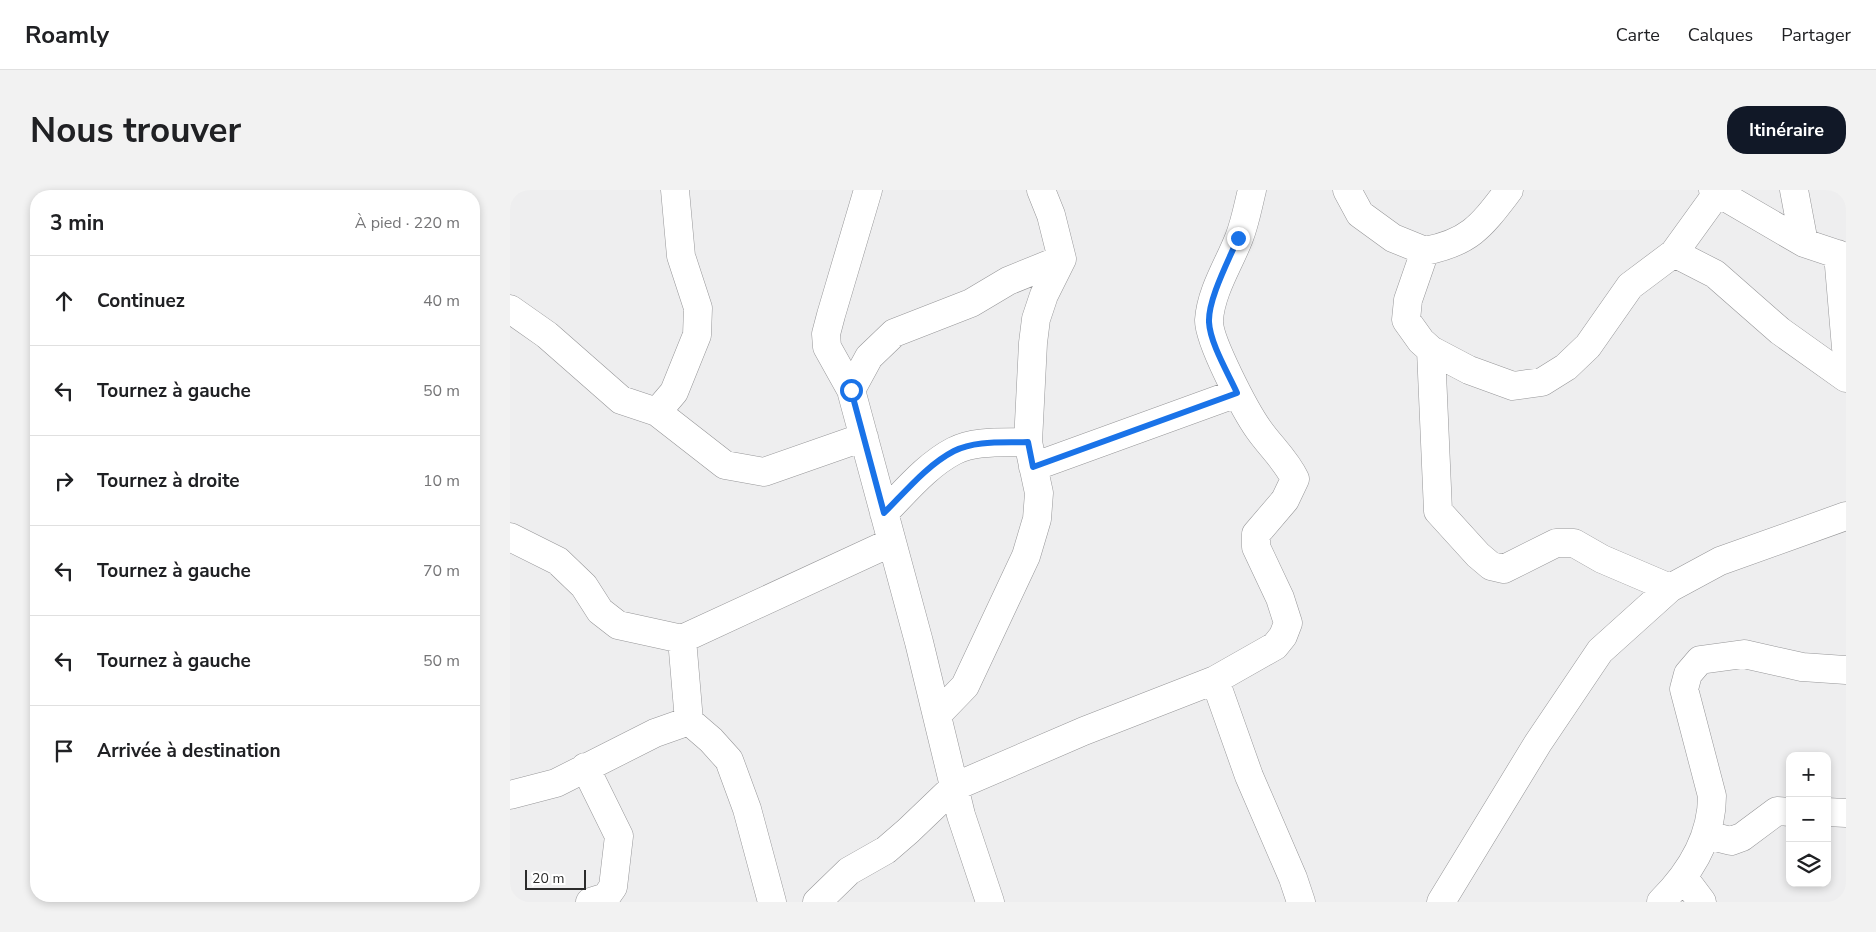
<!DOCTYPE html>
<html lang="fr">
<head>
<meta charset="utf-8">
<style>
  body { margin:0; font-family:"Nunito Sans",sans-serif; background:#f2f2f2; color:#202124 }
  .controls { position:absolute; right:15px; bottom:15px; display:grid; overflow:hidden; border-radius:10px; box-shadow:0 2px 8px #0003 }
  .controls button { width:45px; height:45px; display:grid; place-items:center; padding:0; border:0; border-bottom:1px solid #e0e0e0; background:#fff; color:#202124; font:25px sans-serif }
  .scale { position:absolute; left:15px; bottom:12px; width:61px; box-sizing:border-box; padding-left:5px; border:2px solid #2b2b2b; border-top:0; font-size:14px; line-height:18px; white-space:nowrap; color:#2b2b2b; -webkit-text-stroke:4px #fff; paint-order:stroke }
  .stop { position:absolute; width:15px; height:15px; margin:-11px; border:4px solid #1a73e8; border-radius:50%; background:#fff }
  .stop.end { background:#1a73e8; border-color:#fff; box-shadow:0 1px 5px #0008 }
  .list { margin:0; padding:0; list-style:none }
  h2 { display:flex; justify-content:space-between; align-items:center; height:65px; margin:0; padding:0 20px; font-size:21px }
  h2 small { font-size:16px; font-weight:400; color:#757577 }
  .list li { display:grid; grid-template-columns:32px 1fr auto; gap:15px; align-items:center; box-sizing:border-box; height:90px; padding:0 20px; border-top:1px solid #e0e0e0 }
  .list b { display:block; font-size:19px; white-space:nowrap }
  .list em { font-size:16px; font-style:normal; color:#757577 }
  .icon { flex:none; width:28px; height:28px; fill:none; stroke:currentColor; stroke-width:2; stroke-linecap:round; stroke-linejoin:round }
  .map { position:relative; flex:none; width:1336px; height:712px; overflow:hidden; border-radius:20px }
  header { display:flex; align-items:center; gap:30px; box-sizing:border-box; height:70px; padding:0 25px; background:#fff; border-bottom:1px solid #e0e0e0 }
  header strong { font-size:24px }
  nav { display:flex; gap:28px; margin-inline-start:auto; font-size:18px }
  .intro { display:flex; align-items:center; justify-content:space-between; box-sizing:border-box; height:120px; padding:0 30px }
  h1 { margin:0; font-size:35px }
  .button { padding:12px 22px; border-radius:20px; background:#111827; color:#fff; font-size:18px; font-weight:700 }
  main { display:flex; gap:30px; padding:0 30px }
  aside { flex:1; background:#fff; border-radius:20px; box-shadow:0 2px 8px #0003 }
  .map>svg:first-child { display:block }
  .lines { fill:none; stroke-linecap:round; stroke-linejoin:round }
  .minor-casing { stroke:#969698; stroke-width:29 }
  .minor { stroke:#fff; stroke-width:28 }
  .route { stroke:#1a73e8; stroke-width:6 }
</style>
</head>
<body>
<header>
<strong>Roamly</strong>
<nav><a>Carte</a><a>Calques</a><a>Partager</a></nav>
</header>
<div class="intro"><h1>Nous trouver</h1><a class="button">Itinéraire</a></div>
<main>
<aside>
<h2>3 min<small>À pied · 220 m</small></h2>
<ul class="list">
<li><svg class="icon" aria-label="ahead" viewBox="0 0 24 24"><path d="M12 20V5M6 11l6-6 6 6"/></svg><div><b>Continuez</b></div><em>40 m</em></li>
<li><svg class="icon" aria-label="left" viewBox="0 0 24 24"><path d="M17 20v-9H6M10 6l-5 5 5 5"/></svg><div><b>Tournez à gauche</b></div><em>50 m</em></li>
<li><svg class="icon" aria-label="right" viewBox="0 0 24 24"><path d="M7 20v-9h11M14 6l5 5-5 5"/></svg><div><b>Tournez à droite</b></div><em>10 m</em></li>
<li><svg class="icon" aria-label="left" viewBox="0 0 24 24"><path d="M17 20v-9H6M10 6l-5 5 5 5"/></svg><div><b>Tournez à gauche</b></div><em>70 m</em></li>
<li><svg class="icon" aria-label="left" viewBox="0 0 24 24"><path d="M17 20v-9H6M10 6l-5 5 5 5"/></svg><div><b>Tournez à gauche</b></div><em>50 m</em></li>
<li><svg class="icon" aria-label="arrive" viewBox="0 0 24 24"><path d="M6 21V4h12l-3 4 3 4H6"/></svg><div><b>Arrivée à destination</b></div></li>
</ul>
</aside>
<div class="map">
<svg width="1336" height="712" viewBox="0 0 1336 712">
  <rect width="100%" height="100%" fill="#eeeeef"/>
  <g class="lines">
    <g class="minor-casing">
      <path id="minor" d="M358 0 321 125 316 144 317 157 341 200 409 452 451 625 480 712
        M837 0 850 24 883 48 915 61
        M999 0C972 35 961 52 915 61L898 110 896 130 911 151 921 160 959 180 1003 196 1032 192 1056 177 1078 156 1120 96 1164 63 1208 2
        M1203 0 1294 53 1336 67
        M1284 0 1294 53
        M1164 63 1205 84 1270 141 1336 188
        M1328 64 1336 158
        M0 119 37 145 111 210 147 222 215 275 254 282 354 247
        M921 160 928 321 968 365 981 376 994 379 1046 353H1064L1092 369 1160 398
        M341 200 359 167 384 143 461 113 498 91 552 69
        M147 222 164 202 187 145 188 118 171 66 165 0
        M523 277 727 203
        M374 323C395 302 417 275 444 261 466 250 494 253 518 252
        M0 347 48 371 74 396 90 421 108 435 172 449 382 352
        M172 449 179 531
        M705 490 739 586 783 688 791 712
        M427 525 455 496 516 366 527 329 529 303 518 252 523 153 526 129 534 105 552 69 541 25 531 0
        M75 577 109 646 103 697 96 707 80 712
        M0 605 46 593 145 543 179 531 201 550 219 570 237 619 262 712
        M1317 622 1336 623
        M1197 645 1221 651 1232 647 1267 621 1280 622
        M1174 688 1192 712
        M307 712 339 681 376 660 398 641 444 597 574 541 705 490 765 456 773 446 778 433 770 408 746 357V344L775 310 785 289C776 270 761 257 749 240 736 222 698 150 699 130 701 101 719 74 729 48 735 33 738 16 742 0
        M931 712 1028 553 1090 461 1160 398 1210 371 1336 326
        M1151 712C1180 683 1202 648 1202 606L1174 499 1178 484 1190 470 1234 464 1292 477 1336 480"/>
    </g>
    <use href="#minor" class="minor"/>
  </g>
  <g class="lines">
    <path class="route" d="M341 200 374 323C395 302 417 275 444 261 466 250 494 253 518 252L523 277 727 203C718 183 700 153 699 132 698 109 719 70 728 48"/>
  </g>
</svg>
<div class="controls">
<button>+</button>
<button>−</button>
<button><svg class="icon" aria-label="layers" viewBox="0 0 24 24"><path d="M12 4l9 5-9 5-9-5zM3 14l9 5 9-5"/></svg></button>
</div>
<div class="scale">20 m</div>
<div class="stop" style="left:341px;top:200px"></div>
<div class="stop end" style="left:728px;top:48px"></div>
</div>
</main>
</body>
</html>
